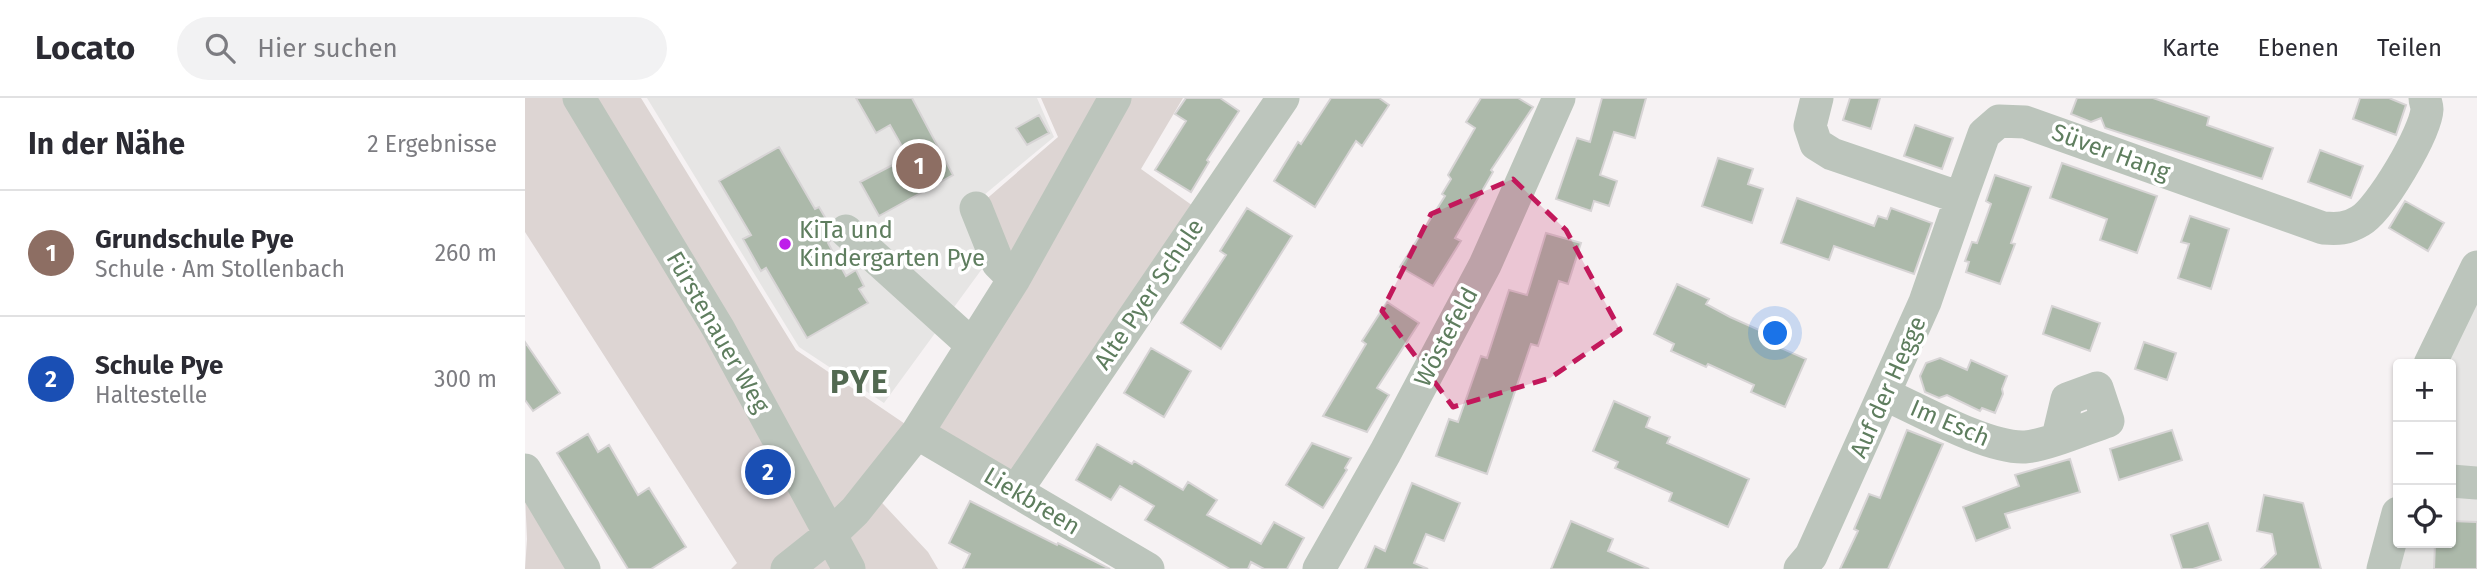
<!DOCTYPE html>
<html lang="de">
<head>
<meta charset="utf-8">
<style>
  body { margin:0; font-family:"Fira Sans",sans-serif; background:#f2f2f3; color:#2b2b33 }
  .controls { position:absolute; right:21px; bottom:21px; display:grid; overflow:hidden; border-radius:7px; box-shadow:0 2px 5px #0004 }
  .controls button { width:63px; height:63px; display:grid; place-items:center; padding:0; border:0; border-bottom:2px solid #e1e1e2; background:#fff; color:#2b2b33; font:35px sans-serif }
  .you { position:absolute; left:1251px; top:236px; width:24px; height:24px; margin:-18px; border:5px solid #fff; border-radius:50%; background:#1a73e8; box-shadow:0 0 0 10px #1a73e833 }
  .badge { display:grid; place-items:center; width:46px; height:46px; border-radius:50%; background:#0b8043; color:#fff; font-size:23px; font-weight:700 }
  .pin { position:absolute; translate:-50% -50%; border:4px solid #fff; box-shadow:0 2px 7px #0006 }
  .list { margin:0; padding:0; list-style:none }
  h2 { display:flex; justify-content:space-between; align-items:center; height:91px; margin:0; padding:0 28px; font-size:30px }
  h2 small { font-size:23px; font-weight:400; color:#7c7c81 }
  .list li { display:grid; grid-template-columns:46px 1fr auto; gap:21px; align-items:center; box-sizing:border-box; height:126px; padding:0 28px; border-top:2px solid #e1e1e2 }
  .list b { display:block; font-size:26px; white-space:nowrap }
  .list p { margin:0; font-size:23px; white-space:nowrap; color:#7c7c81 }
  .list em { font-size:23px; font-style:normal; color:#7c7c81 }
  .icon { flex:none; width:38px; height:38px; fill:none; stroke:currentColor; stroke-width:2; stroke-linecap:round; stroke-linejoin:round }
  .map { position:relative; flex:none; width:1952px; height:471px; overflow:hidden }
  header { display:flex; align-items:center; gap:42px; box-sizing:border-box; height:98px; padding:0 35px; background:#fff; border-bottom:2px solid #e1e1e2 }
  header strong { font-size:33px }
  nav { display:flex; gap:38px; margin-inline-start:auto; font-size:24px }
  .search { width:490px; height:63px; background:#f2f2f3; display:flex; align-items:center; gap:18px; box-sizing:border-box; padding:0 24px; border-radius:38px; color:#7c7c81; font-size:26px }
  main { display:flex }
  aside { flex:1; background:#fff }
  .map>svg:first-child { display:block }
  .built { fill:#e6e5e4 }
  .green { fill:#ddd5d3 }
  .building { fill:#acb9aa; stroke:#d7d4d5; stroke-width:2 }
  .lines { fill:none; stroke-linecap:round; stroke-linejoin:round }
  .minor { stroke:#bcc5bc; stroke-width:33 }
  .marked { fill:#c2185b; fill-opacity:0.2; stroke:#c2185b; stroke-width:5; stroke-dasharray:14 9; stroke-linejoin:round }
  .poi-dot { fill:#be1dea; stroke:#fff; stroke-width:2.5 }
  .labels { text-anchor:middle; stroke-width:7; stroke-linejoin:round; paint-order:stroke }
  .street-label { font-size:24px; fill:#5f7e5f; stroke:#fff }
  .poi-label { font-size:24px; fill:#5f7e5f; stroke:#fff; text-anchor:start }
  .district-label { font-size:32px; font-weight:bold; letter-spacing:2px; fill:#526951; stroke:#fff }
</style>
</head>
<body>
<header>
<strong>Locato</strong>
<div class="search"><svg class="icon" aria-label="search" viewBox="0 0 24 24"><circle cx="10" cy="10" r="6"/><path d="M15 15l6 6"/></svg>Hier suchen</div>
<nav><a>Karte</a><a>Ebenen</a><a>Teilen</a></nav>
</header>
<main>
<aside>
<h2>In der Nähe<small>2 Ergebnisse</small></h2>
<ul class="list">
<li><span class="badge" style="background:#8d6e63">1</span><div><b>Grundschule Pye</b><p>Schule · Am Stollenbach</p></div><em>260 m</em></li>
<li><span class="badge" style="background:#1a4fb4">2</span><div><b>Schule Pye</b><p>Haltestelle</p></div><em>300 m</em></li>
</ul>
</aside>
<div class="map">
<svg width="1952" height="471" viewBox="0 0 1952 471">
  <rect width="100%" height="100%" fill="#f6f2f3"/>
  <path class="built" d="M122 0H512L529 39 441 112 462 164 359 305 274 249Z
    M1952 176V471H1858L1873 445H1926V266H1906Z"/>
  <path class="green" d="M0 0H116L271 252 392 334 489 182 451 110 533 39 516 0H658L616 71 678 115 491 393 392 335 346 393 403 454 413 471H206L212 465 0 134Z
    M0 397 42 471H0L2 441Z"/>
  <path class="building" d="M331 0H387L428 77 354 118 335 84 383 59 365 27 351 35Z
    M661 0H695L714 13 682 62 684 64 666 94 630 72 661 23 650 16Z
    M806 0H854L864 7 837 48 831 43 790 109 749 83 773 44 776 46Z
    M956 0H993L1008 9 966 72 968 74 930 140 936 143 908 188 875 169 920 98 917 96 926 81 923 77 950 30 941 24Z
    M1077 0H1121L1110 40 1089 34 1075 77 1092 83 1084 108 1069 103 1066 113 1031 101 1052 40 1065 44Z
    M1325 0H1355L1346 31 1318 22Z
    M1552 0H1628L1684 19 1682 27 1748 50 1737 81 1580 30 1576 20 1566 24 1546 16Z
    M1835 0H1864L1881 7 1871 37 1828 21Z
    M514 17 524 35 502 47 491 30Z
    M1390 27 1428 40 1417 71 1379 58Z
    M254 49 290 111 294 109 304 126 303 138 305 143 303 145 321 178 331 172 339 188 334 191 343 205 282 240 241 170 236 173 218 141 226 137 194 83Z
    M1795 52 1838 68 1826 100 1783 84Z
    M1193 60 1228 71 1223 86 1238 91 1227 125 1177 108Z
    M1537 65 1632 98 1612 155 1575 142 1582 121 1525 100Z
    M1470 77 1506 89 1486 145 1490 146 1475 186 1441 174 1444 164 1440 163 1447 144 1452 145 1466 106 1461 103Z
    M1272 100 1349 128 1353 118 1362 121 1366 110 1407 125 1389 176 1309 148 1304 162 1256 145Z
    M1880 103 1919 125 1903 153 1864 130Z
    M722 110 767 138 696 251 656 225 701 157 695 153Z
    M1665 118 1704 131 1686 191 1653 180 1664 146 1656 144Z
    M1021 135 1056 145 1043 186 1034 183 1013 248 1006 246 962 376 911 358 924 321 933 324 956 258 962 260 984 192 1002 197Z
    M1152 186 1184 201 1181 206 1205 219 1252 240 1249 247 1281 261 1260 309 1226 294 1229 287 1183 266 1181 269 1146 253 1149 246 1129 236Z
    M862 204 894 225 852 290 864 297 842 334 798 318 841 246 837 243Z
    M1527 208 1575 225 1565 253 1518 236Z
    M0 244 35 295 8 313 0 302Z
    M1619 244 1651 255 1642 282 1610 271Z
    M626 250 666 273 639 319 599 295Z
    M1415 260 1442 272 1446 262 1482 278 1477 291 1478 296 1470 315 1457 310 1455 313 1422 297 1414 300 1400 294 1395 278 1401 265Z
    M1089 303 1125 319 1121 329 1145 339 1142 345 1224 381 1203 429 1144 403 1147 395 1090 370 1093 364 1068 353Z
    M1382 332 1418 346 1363 471H1315L1333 433 1329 431 1344 396 1355 400Z
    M1647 332 1657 362 1594 382 1585 351Z
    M63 336 73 354 84 347 113 397 124 390 161 449 126 471H103L32 355Z
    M787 345 826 360 820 370 822 372 798 410 761 387Z
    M572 346 607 366 609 363 658 392 663 384 692 402 682 417 736 446 749 424 779 440 762 471H739L726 464 723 471H705L620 422 629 408 595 388 586 402 551 382Z
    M1545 361 1555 394 1480 416 1485 430 1451 443 1438 409 1494 388 1490 377Z
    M887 385 935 405 919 443 901 436 889 465 903 471H840L850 448 860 453Z
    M1739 397 1778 405 1796 471H1736L1751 456 1747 436 1732 433Z
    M445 403 532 447 533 445 585 471H438L445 456 424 445Z
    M1046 423 1088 441 1083 453 1124 471H1026Z
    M1926 423 1952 424V471H1909L1910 445H1926Z
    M1683 425 1696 462 1668 471H1657L1646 437Z"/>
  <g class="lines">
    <path class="minor" d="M54 0 193 230 324 471
      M1292 0 1285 28 1291 46 1307 56 1436 100 1459 36 1474 23 1500 24 1798 130C1813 131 1822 131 1835 123 1855 112 1901 34 1902 11 1902 7 1900 4 1900 0
      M451 110 473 165 489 181
      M321 133 446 246
      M1905 266 1952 169
      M1359 296C1395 312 1463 351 1500 349 1520 348 1562 330 1583 323L1572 290 1542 301 1533 339
      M392 335 623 471
      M0 372 59 471
      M1926 383 1952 385
      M491 393 758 0
      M262 471 306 436 330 413 392 335 489 181 590 0
      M794 471 860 355 960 167 1034 0
      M1275 471 1286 458 1400 204 1436 100
      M1858 471 1873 415"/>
  </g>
  <path class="marked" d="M988 81 1041 132 1095 232 1025 280 928 309 857 213 906 116Z"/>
  <circle class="poi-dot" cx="260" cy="146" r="7"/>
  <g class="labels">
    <g class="street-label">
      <text transform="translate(1586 54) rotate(20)" y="8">Süver Hang</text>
      <text transform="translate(624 196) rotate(-56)" y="8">Alte Pyer Schule</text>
      <text transform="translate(193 234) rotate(60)" y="8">Fürstenauer Weg</text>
      <text transform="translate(921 239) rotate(-62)" y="8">Wöstefeld</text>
      <text transform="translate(1363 289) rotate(-66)" y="8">Auf der Hegge</text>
      <text transform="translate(1425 325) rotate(23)" y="8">Im Esch</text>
      <text transform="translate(507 403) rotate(31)" y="8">Liekbreen</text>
    </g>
    <g class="poi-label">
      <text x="274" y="140">KiTa und<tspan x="274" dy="28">Kindergarten Pye</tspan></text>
    </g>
    <g class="district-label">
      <text x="335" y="295">PYE</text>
    </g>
  </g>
</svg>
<div class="controls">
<button>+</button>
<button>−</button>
<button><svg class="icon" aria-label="locate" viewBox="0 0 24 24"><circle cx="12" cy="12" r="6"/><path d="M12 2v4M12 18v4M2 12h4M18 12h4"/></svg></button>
</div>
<div class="you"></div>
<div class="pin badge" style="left:394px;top:68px;background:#8d6e63">1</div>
<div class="pin badge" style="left:243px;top:374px;background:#1a4fb4">2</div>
</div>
</main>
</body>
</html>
